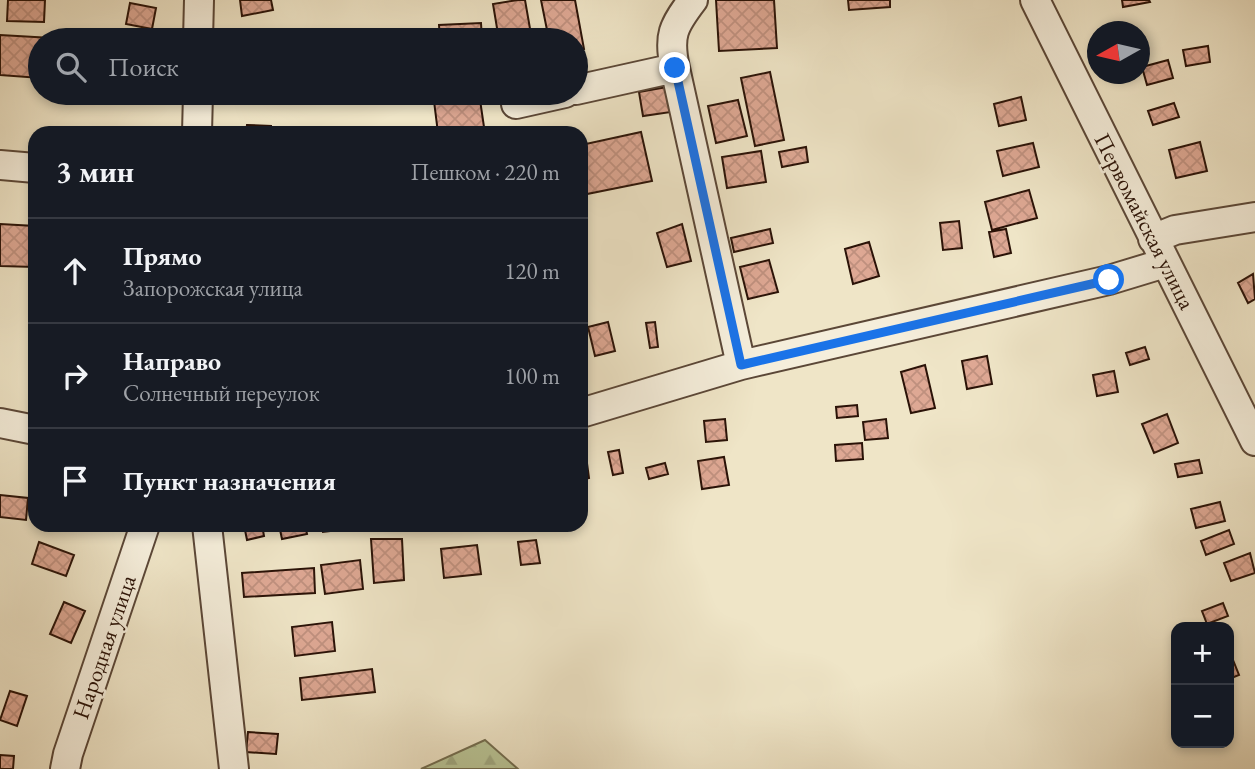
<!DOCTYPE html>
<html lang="ru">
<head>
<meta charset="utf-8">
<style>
  body { margin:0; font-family:"EB Garamond",serif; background:#242831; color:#f1f3f6 }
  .controls { position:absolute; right:21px; bottom:21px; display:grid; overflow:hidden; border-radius:14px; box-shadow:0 4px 10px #0003 }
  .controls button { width:63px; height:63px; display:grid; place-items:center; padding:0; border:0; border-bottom:2px solid #363941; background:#171b24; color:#f1f3f6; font:35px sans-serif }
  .compass { position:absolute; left:1087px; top:21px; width:63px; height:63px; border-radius:50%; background:#171b24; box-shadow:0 4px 10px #0003; rotate:262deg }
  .stop { position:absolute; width:21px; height:21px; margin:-16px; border:5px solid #1a73e8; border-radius:50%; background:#fff }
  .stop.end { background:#1a73e8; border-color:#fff; box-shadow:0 2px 7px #0008 }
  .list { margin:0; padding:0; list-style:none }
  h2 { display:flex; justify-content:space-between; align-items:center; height:91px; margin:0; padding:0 28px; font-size:30px }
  h2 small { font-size:23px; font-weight:400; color:#9ea1a6 }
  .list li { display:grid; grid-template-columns:46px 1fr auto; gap:21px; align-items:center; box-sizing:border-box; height:105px; padding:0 28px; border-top:2px solid #363941 }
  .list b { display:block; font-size:26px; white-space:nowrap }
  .list p { margin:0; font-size:23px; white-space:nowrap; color:#9ea1a6 }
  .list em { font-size:23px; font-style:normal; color:#9ea1a6 }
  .icon { flex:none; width:38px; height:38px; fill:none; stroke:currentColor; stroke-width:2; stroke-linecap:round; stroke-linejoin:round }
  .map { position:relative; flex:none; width:1255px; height:769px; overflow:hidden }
  .search { position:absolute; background:#171b24; box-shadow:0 4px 10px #0003; left:28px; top:28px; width:560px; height:77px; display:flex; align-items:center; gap:18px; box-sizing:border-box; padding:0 24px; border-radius:38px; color:#9ea1a6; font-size:26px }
  .panel { position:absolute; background:#171b24; box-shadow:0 4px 10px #0003; left:28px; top:126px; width:560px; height:406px; border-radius:21px }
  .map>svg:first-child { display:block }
  .forest { fill:url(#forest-firs); stroke:#726c4e; stroke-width:2 }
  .building { fill:url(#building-cross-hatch); stroke:#2a1207; stroke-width:2 }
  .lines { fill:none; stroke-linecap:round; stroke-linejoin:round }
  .minor-casing { stroke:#5b4737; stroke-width:32 }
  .minor { stroke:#f5eedb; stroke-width:28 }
  .route { stroke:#1a73e8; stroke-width:9 }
  .labels { text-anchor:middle; stroke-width:5; stroke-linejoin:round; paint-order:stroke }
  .street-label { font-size:23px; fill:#2a1207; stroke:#f5eedb }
</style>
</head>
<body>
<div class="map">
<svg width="1255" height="769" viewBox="0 0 1255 769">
  <defs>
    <pattern id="forest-firs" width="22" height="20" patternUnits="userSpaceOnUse" patternTransform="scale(1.75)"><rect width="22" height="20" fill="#b9c596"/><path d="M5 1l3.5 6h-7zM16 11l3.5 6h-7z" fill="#9fa880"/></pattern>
    <pattern id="building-cross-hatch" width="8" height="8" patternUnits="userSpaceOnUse" patternTransform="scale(1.75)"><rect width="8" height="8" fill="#dea894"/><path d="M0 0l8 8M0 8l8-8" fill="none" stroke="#bf907e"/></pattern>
  </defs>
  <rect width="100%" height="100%" fill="#efe5c7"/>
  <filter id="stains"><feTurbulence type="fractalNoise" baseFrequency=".00286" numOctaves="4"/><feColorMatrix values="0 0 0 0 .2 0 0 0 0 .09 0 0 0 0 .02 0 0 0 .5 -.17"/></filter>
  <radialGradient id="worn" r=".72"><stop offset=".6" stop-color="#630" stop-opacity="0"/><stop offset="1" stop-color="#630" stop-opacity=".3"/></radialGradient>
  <path class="forest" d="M485 740 518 769H421Z"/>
  <path class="building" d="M8 0H45L44 22 7 21Z
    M240 0H271L273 10 242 16Z
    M518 0H525L532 40H499L493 4Z
    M541 0H575L584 49 576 51V40H549Z
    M716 0H774L777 48 719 51Z
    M848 0H890V7L849 10Z
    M1122 0H1149L1150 2 1123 7Z
    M130 3 156 8 152 29 126 24Z
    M481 23 482 40H440L439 25Z
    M0 35 87 40H40V78L0 75Z
    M1208 46 1210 62 1186 66 1183 50Z
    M1168 60 1173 78 1147 85 1142 67Z
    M770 72 784 140 755 146 741 78Z
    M667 87 671 112 643 116 639 92Z
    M433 93H479L484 127 438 133Z
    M1021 97 1026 120 999 126 994 104Z
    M738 100 747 136 716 143 708 106Z
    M1174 103 1179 117 1153 125 1148 111Z
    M247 125 271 126V133H246Z
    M641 132 652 181 587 194 581 166V145Z
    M1200 142 1207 171 1176 178 1169 150Z
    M1033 143 1039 167 1003 176 997 151Z
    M806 147 808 162 782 167 779 152Z
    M761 151 766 182 727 188 722 157Z
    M1029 190 1037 218 992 230 985 202Z
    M581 205 586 226 581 227Z
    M959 221 962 248 943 250 940 223Z
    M0 224 35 226V267L0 266Z
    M682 224 691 261 667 267 657 233Z
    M770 229 773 243 734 252 731 238Z
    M1006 229 1011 253 994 257 989 232Z
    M869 242 879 276 853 284 845 249Z
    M769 260 778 292 748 299 740 267Z
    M1253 274 1255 299 1248 303 1238 283Z
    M608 322 615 351 595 356 588 327Z
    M655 322 658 347 650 348 646 323Z
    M1145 347 1149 359 1130 365 1126 353Z
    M987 356 992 384 967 389 962 361Z
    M925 365 935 408 911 413 901 372Z
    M1114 371 1118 392 1097 396 1093 375Z
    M857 405 858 416 837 418 836 407Z
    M1167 414 1178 443 1154 453 1142 424Z
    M725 419 727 440 706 442 704 421Z
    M886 419 888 438 865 440 863 422Z
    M862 443 863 459 836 461 835 445Z
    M619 450 623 473 613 475 608 452Z
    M586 456 589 478 581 480V457Z
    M724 457 729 485 702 489 698 461Z
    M1199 460 1202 473 1178 477 1175 464Z
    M665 463 668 474 649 479 646 468Z
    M0 495 28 498 26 520 0 517Z
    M1220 502 1225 521 1196 528 1191 509Z
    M244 525H262L264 536 247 540Z
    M279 525H305L307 534 282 539Z
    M322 525H338V530L323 532Z
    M1229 530 1234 544 1206 555 1201 541Z
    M371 539H402L404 580 374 583Z
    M536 540 540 563 521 565 518 542Z
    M39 542 74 555 66 576 32 564Z
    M477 545 481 574 444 578 441 549Z
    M1250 553 1255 573 1231 581 1224 563Z
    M360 560 363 589 325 594 321 565Z
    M314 568 315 593 244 597 242 573Z
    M64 602 85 611 71 643 50 634Z
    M1223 603 1228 616 1207 624 1202 611Z
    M332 622 335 651 295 656 292 627Z
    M1229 650 1239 675 1229 679Z
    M372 669 375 692 302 700 300 678Z
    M10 691 27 696 17 726 0 720Z
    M248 732 278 734 276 754 246 752Z
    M0 755 14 756 13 769H0Z"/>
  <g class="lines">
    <g class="minor-casing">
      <path id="minor" d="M1035 0 1255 441
        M198 40 199 0
        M675 68C668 36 673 26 693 0
        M576 90 675 68 741 365
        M516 104 565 93
        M197 133 198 93
        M0 165 35 168
        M1153 239 1175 230 1255 217
        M581 413 741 365 1109 280 1165 263
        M0 423 35 430
        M207 525 234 769
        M65 769 68 754 145 525"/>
    </g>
    <use href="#minor" class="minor"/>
  </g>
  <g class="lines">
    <path class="route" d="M675 68 741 365 1109 280"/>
  </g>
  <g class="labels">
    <g class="street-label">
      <text transform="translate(1145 221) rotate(63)" y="8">Первомайская улица</text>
      <text transform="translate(104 647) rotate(-71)" y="8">Народная улица</text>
    </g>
  </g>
  <rect width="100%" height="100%" filter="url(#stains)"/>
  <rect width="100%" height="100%" fill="url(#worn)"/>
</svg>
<div class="controls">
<button>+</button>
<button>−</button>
</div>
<svg class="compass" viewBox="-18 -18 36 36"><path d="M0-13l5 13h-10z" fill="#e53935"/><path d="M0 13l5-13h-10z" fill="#9ea1a6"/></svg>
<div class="stop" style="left:1109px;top:280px"></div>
<div class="stop end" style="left:675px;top:68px"></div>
<div class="search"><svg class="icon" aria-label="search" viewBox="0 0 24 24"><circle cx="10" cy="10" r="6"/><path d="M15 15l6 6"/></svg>Поиск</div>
<section class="panel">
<h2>3 мин<small>Пешком · 220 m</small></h2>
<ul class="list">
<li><svg class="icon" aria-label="ahead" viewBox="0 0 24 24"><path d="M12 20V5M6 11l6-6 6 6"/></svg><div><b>Прямо</b><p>Запорожская улица</p></div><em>120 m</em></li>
<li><svg class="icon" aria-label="right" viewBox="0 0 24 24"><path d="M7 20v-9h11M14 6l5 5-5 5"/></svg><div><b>Направо</b><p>Солнечный переулок</p></div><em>100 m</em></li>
<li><svg class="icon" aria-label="arrive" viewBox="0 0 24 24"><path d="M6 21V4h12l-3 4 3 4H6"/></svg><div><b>Пункт назначения</b></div></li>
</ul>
</section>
</div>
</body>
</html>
